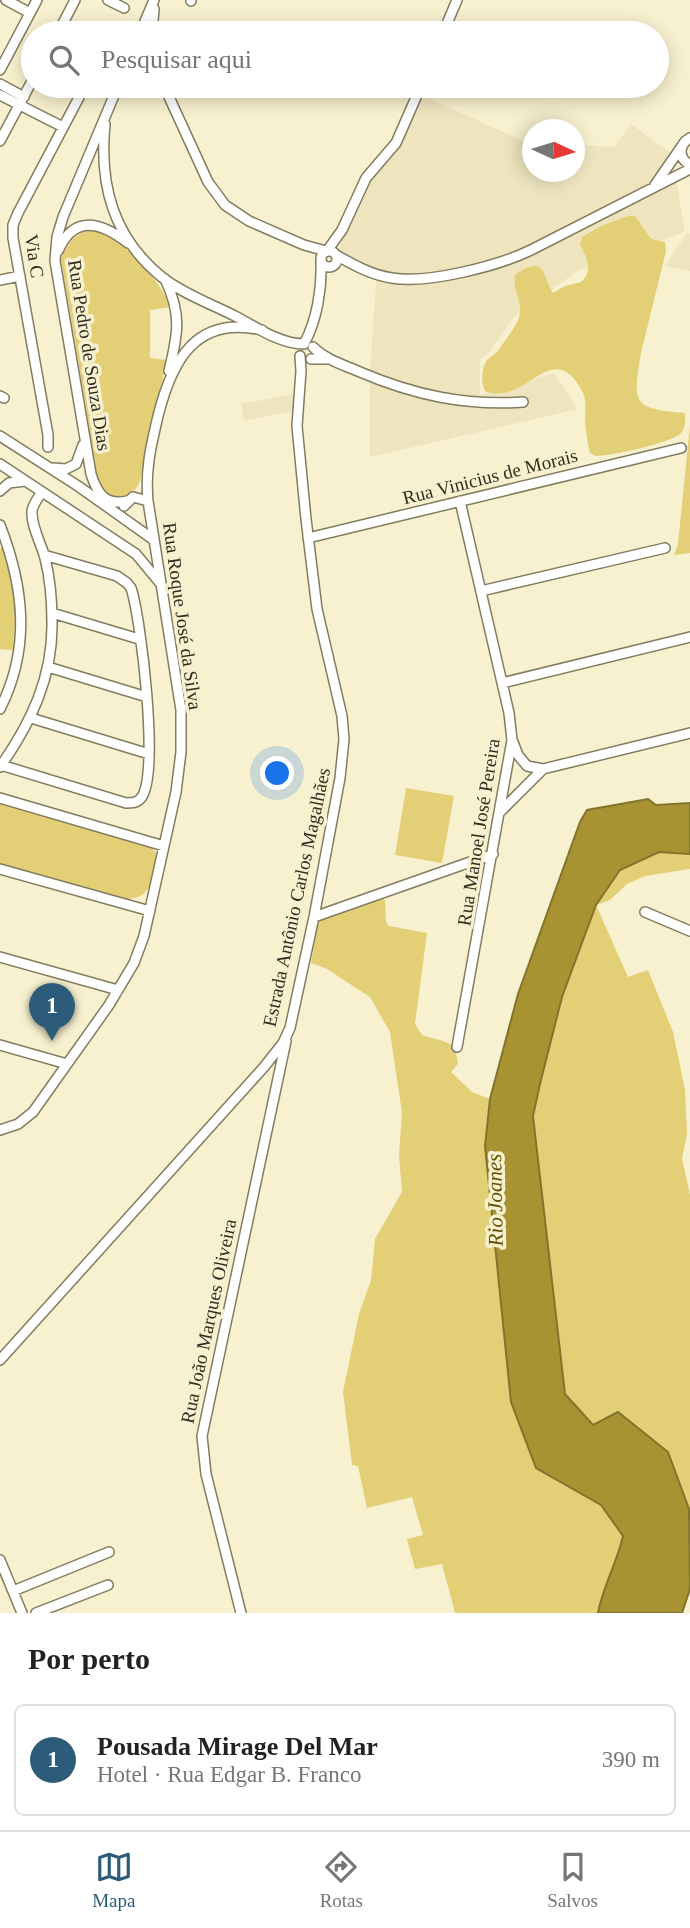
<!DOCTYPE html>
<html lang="pt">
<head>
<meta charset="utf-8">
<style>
  body { margin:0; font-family:"Times New Roman",serif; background:#f6f6f6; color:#222 }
  .compass { position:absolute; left:522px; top:119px; width:63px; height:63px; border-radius:50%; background:#fff; box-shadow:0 4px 18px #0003; rotate:94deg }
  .you { position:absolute; left:278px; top:774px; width:24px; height:24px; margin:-18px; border:5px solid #fff; border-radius:50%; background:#1a73e8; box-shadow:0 0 0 10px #1a73e833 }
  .badge { display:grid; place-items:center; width:46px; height:46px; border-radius:50%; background:#2c5c7a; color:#fff; font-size:23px; font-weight:700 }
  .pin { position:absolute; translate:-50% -58px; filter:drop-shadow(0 2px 4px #0008) }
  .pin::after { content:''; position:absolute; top:37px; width:24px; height:21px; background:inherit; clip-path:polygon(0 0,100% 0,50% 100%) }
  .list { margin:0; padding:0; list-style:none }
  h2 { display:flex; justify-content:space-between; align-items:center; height:91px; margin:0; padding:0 28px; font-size:30px }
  h2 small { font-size:23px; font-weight:400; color:#767676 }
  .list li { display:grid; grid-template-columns:46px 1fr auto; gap:21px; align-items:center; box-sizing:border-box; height:112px; margin:0 14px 14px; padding:0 14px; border:2px solid #e0e0e0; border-radius:10px }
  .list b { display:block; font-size:26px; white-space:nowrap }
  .list p { margin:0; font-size:23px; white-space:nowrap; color:#767676 }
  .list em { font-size:23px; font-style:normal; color:#767676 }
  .icon { flex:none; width:38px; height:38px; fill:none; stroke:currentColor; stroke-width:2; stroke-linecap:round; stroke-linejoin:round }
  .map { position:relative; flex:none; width:690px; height:1613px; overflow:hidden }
  .search { position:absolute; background:#fff; box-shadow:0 4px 18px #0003; left:21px; right:21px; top:21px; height:77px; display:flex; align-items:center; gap:18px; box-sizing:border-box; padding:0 24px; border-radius:38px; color:#767676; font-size:26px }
  .sheet { height:217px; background:#fff }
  nav { display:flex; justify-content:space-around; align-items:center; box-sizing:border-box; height:98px; border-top:2px solid #e0e0e0; background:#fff; font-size:19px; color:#767676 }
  nav a { display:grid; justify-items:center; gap:4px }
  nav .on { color:#2c5c7a }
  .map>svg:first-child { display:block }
  .built { fill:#eee5bf }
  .green { fill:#e3cf76 }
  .water { fill:#a79332; stroke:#83742d; stroke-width:2 }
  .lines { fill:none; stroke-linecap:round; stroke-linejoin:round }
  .minor-casing { stroke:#837c5f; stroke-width:12 }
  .minor { stroke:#fff; stroke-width:9 }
  .labels { text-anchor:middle; stroke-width:7; stroke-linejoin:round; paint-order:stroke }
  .street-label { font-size:19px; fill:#302d21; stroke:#f8f1d0 }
  .water-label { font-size:21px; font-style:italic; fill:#5e4f02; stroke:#f8f1d0 }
</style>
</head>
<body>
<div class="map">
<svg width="690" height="1613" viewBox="0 0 690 1613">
  <rect width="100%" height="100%" fill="#f8f1d0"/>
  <path class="built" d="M424 96 527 143H532V172H574L575 145 614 147 631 124 672 154 685 232 579 270 514 317 487 355 480 359V395L554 373 578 409 370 457V370L377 269 339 251 345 230 373 174 396 153Z
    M687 233 690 234V271L665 266Z
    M295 394 293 411 244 421 241 404Z"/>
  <path class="green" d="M628 216H635L651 239 665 242 666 251 641 353C633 403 631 409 685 413 685 420 686 429 680 434 670 443 611 456 596 456L590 453C587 442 586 431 585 420 585 411 587 402 583 393 553 333 526 408 485 391 481 383 481 369 487 360 491 356 496 354 499 349 505 341 512 332 517 322 526 305 512 292 515 275 546 253 542 276 553 293L565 286 581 282C594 270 586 257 580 244L582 237 601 226Z
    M95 229C125 240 157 279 172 307L150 310V358L167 360 140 481C134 496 122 498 107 498L99 487 61 259C70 241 75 232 95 229Z
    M690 425V553L674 555 678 544Z
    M4 546 16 608 13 650 0 649V549Z
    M406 788 454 796 442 863 395 855Z
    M0 801 149 845 158 855C153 877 153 900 124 899L0 863Z
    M659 852 690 854V869L645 876 627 884 610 900 596 905 628 977 648 970 673 1032 685 1090 687 1135 682 1158 690 1195V1516L689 1509 593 1425 565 1394 533 1116 562 997 596 905 620 870Z
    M382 899 385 900 386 922 389 926 427 933 415 1024 422 1035C443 1043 455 1037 458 1064L451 1072 472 1092 490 1099 485 1146 511 1402 536 1468 601 1505 623 1536C616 1563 603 1586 598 1613H455L442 1564 415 1569 407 1539 423 1535 412 1497 367 1508 358 1466 352 1465 343 1392 359 1314 371 1280 375 1239 402 1192 399 1155 402 1113 390 1032 370 997 327 969 311 963 318 920Z"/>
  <path class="water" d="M648 799 656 805 690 803V854L659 852 620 870 596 905 562 997 540 1084 533 1116 565 1394 593 1425 618 1412 668 1452 689 1509 690 1589 682 1613H598C603 1586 617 1563 623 1536L601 1505 536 1468 511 1402 485 1146 490 1099 518 994 580 822 587 810Z"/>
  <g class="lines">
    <g class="minor-casing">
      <path id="minor" d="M6 0 30 13
        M108 0 124 8
        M191 1V0
        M58 33 75 0
        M140 33 154 0
        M152 33 154 9
        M443 33 457 0
        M0 70 37 0
        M0 84 24 97
        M118 86 63 217 57 237 55 261 91 474C97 493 105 506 127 501
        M164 86 208 182 225 205 249 221 304 245 326 251
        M0 95 63 127
        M105 124C99 185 113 238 163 278 184 294 211 304 235 316 256 327 280 344 304 344
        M690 138C678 145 678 158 690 165
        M0 141 33 79
        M655 185 682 146
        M321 259a8 8 0 1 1 16 0a8 8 0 1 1-16 0Z
        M58 251C74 214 101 222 128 243
        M327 251 342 230 366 178 396 143 421 86
        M336 255C354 265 371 275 392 278 428 284 498 266 531 250L690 169
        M165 279C182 314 178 334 169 371
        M0 280 20 276
        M304 344C317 320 322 289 321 262
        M313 347C326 360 344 365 360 372 414 395 465 406 523 402
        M311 359H327
        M0 396 4 398
        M0 436 78 486 154 540
        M48 447V435L13 238V225L18 213 85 86
        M0 464 136 554 160 583
        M53 468 66 469 76 464 83 445
        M0 491 9 483 25 481
        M124 506 133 497 148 501
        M0 525C24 587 31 648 0 709
        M308 538 681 448
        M481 591 665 548
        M52 613 139 639
        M48 667 147 697
        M502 683 690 637
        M31 718 149 754
        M513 742 518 755 527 766 543 769
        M1 765 126 803C132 803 137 803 141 798 160 776 141 618 131 588L127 583 117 576 44 555
        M0 767C31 723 53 677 52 622 52 601 50 578 45 558 41 543 31 526 32 511 33 504 38 498 42 492
        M0 798 164 846
        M501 811 543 769 690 733
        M0 869 150 911
        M645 912 690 931
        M314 917 493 854
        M0 957 118 990
        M0 1045 67 1064
        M457 1047 512 740 509 713 460 501
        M0 1130 18 1124 33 1112 109 1005 134 963 144 936 176 792 181 752V710L148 501C145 470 151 446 158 416 172 360 196 315 262 330
        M0 1360 264 1067 283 1043 290 1028 314 917 340 778 344 739 342 716 317 609 306 519 297 426 301 371 300 356
        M0 1560 22 1613
        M13 1591 109 1552
        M36 1613 108 1585
        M241 1613 206 1474 202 1436 286 1041"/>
    </g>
    <use href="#minor" class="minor"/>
  </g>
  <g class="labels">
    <g class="street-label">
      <text transform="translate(35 256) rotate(81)" y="7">Via C</text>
      <text transform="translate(90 355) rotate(81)" y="7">Rua Pedro de Souza Dias</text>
      <text transform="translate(490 476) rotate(-14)" y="7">Rua Vinicius de Morais</text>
      <text transform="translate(183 616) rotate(82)" y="7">Rua Roque José da Silva</text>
      <text transform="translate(478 832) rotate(-81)" y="7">Rua Manoel José Pereira</text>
      <text transform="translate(296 897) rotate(-78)" y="7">Estrada Antônio Carlos Magalhães</text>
      <text transform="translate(208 1321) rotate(-78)" y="7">Rua João Marques Oliveira</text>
    </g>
    <g class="water-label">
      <text transform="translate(495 1200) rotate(-91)" y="7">Rio Joanes</text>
    </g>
  </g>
</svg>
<svg class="compass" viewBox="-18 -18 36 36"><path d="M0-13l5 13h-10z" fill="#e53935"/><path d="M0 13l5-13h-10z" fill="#767676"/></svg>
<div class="you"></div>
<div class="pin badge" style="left:52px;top:1041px">1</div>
<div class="search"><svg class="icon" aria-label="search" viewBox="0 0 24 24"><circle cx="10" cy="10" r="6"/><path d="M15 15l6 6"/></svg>Pesquisar aqui</div>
</div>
<section class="sheet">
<h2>Por perto<small></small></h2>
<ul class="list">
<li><span class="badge">1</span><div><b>Pousada Mirage Del Mar</b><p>Hotel · Rua Edgar B. Franco</p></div><em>390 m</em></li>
</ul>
</section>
<nav>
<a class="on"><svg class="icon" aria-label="map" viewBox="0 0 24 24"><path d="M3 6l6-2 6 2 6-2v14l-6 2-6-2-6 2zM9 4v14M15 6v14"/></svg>Mapa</a>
<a><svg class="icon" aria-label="directions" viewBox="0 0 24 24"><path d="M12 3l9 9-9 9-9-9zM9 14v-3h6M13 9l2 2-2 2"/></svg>Rotas</a>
<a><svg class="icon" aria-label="saved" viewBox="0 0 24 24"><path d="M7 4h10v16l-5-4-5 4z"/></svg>Salvos</a>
</nav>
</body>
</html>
